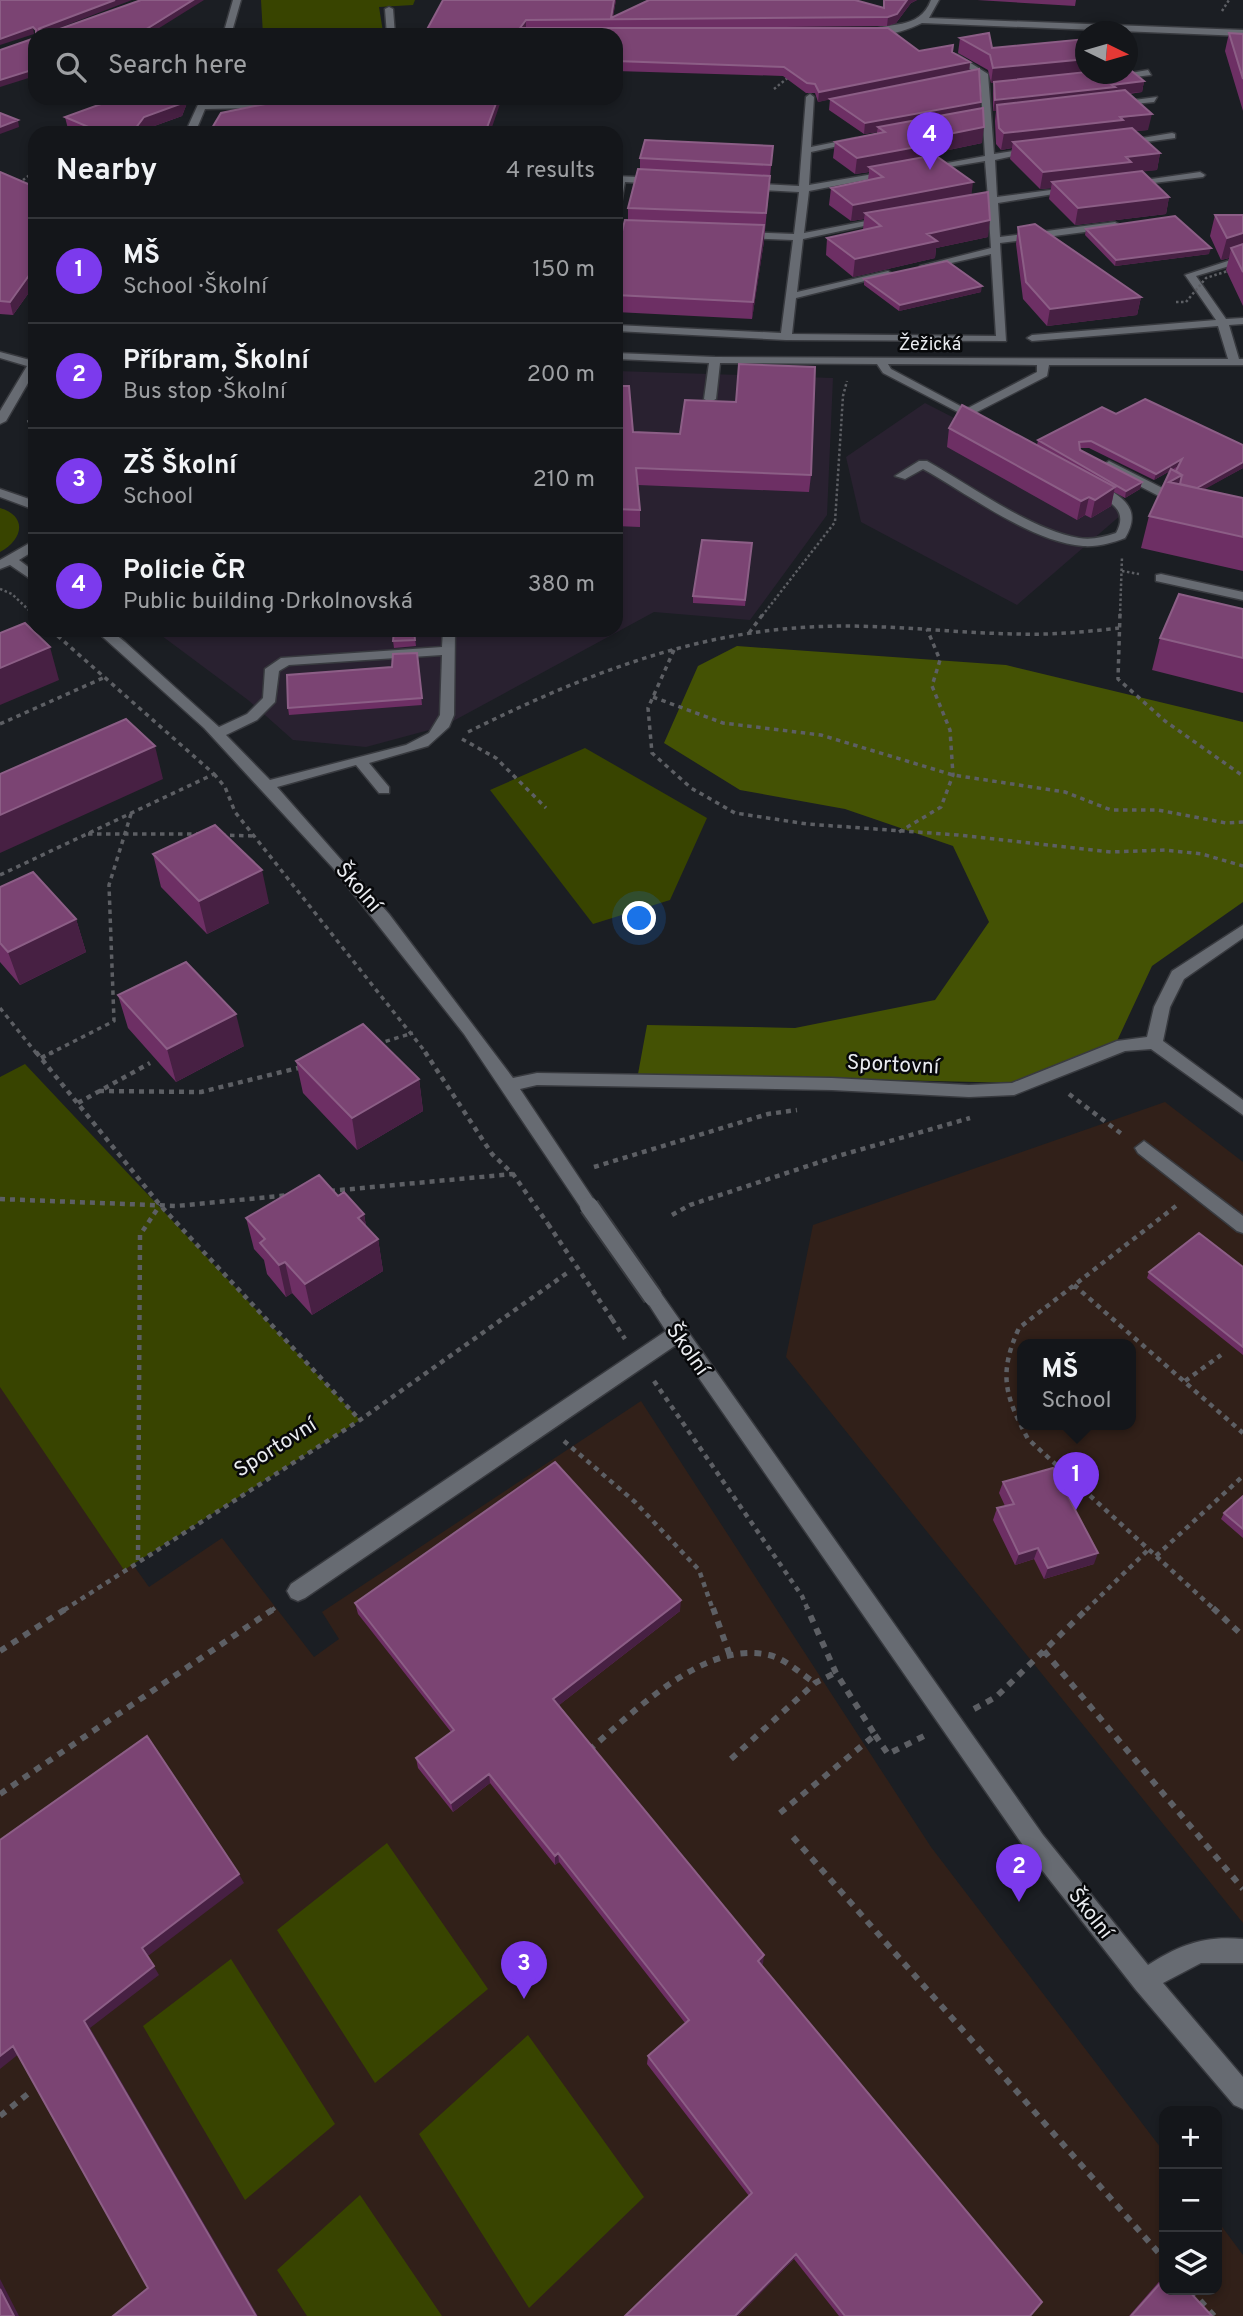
<!DOCTYPE html>
<html lang="en">
<head>
<meta charset="utf-8">
<style>
  body { margin:0; font-family:Overpass,sans-serif; background:#212327; color:#f1f3f6 }
  .controls { position:absolute; right:21px; bottom:21px; display:grid; overflow:hidden; border-radius:14px; box-shadow:0 4px 10px #0003 }
  .controls button { width:63px; height:63px; display:grid; place-items:center; padding:0; border:0; border-bottom:2px solid #333539; background:#14161a; color:#f1f3f6; font:35px sans-serif }
  .compass { position:absolute; left:1075px; top:21px; width:63px; height:63px; border-radius:50%; background:#14161a; box-shadow:0 4px 10px #0003; rotate:95deg }
  .you { position:absolute; left:640px; top:919px; width:24px; height:24px; margin:-18px; border:5px solid #fff; border-radius:50%; background:#1a73e8; box-shadow:0 0 0 10px #1a73e833 }
  .badge { display:grid; place-items:center; width:46px; height:46px; border-radius:50%; background:#7c3aed; color:#fff; font-size:23px; font-weight:700 }
  .pin { position:absolute; translate:-50% -58px; filter:drop-shadow(0 2px 4px #0008) }
  .pin::after { content:''; position:absolute; top:37px; width:24px; height:21px; background:inherit; clip-path:polygon(0 0,100% 0,50% 100%) }
  .popup { position:absolute; left:1017px; top:1339px; width:119px; height:91px; box-sizing:border-box; display:grid; place-content:center; border-radius:14px; background:#14161a; filter:drop-shadow(0 2px 5px #0005); font-size:23px; white-space:nowrap; color:#9d9fa2 }
  .popup b { font-size:26px; color:#f1f3f6 }
  .popup::after { content:''; position:absolute; left:50%; top:100%; margin-left:-14px; border:14px solid transparent; border-top-color:#14161a }
  .list { margin:0; padding:0; list-style:none }
  h2 { display:flex; justify-content:space-between; align-items:center; height:91px; margin:0; padding:0 28px; font-size:30px }
  h2 small { font-size:23px; font-weight:400; color:#9d9fa2 }
  .list li { display:grid; grid-template-columns:46px 1fr auto; gap:21px; align-items:center; box-sizing:border-box; height:105px; padding:0 28px; border-top:2px solid #333539 }
  .list b { display:block; font-size:26px; white-space:nowrap }
  .list p { margin:0; font-size:23px; white-space:nowrap; color:#9d9fa2 }
  .list em { font-size:23px; font-style:normal; color:#9d9fa2 }
  .icon { flex:none; width:38px; height:38px; fill:none; stroke:currentColor; stroke-width:2; stroke-linecap:round; stroke-linejoin:round }
  .map { position:relative; flex:none; width:1243px; height:2316px; overflow:hidden }
  .search { position:absolute; background:#14161a; box-shadow:0 4px 10px #0003; left:28px; top:28px; width:595px; height:77px; display:flex; align-items:center; gap:18px; box-sizing:border-box; padding:0 24px; border-radius:21px; color:#9d9fa2; font-size:26px }
  .panel { position:absolute; background:#14161a; box-shadow:0 4px 10px #0003; left:28px; top:126px; width:595px; height:511px; border-radius:21px }
  .map>svg:first-child { display:block }
  .industrial { fill:#292130 }
  .education { fill:#312019; fill-rule:evenodd }
  .green { fill:#384400 }
  .forest { fill:#445204 }
  .lines { fill:none; stroke-linecap:round; stroke-linejoin:round }
  .minor-casing { stroke:#383a3f; stroke-width:3 }
  .path-far3 { stroke:#5d5f64; stroke-width:2.5; stroke-dasharray:2.5 2.5; stroke-linecap:butt }
  .path-far2 { stroke:#5d5f64; stroke-width:3.5; stroke-dasharray:4.5 4.5; stroke-linecap:butt }
  .path-far1 { stroke:#5d5f64; stroke-width:4.5; stroke-dasharray:5 5; stroke-linecap:butt }
  .path { stroke:#5d5f64; stroke-width:6; stroke-dasharray:7 7; stroke-linecap:butt }
  .minor { fill:#676b72; fill-rule:evenodd }
  .minor-bridge-casing { stroke:#383a3f; stroke-width:22; stroke-linecap:butt }
  .path-bridge-far1 { stroke:#5d5f64; stroke-width:2.5; stroke-dasharray:2.5 2.5; stroke-linecap:butt }
  .path-bridge { stroke:#5d5f64; stroke-width:4.5; stroke-dasharray:5 5; stroke-linecap:butt }
  .minor-bridge { stroke:#676b72; stroke-width:18 }
  .wall { fill:#6d2f64 }
  .shaded-wall { fill:#472043 }
  .building { fill:#7b4473; stroke:#8c5e86; stroke-width:2 }
  .labels { text-anchor:middle; stroke-width:5; stroke-linejoin:round; paint-order:stroke }
  .far-street-label { font-size:18px; fill:#eaecf0; stroke:#07080a }
  .street-label { font-size:21px; fill:#eaecf0; stroke:#07080a }
</style>
</head>
<body>
<div class="map">
<svg width="1243" height="2316" viewBox="0 0 1243 2316">
  <rect width="100%" height="100%" fill="#1b1e23"/>
  <path class="industrial" d="M616 371 833 378 827 515 750 620 654 612 444 726 366 747 293 740 248 700 154 630H616Z
    M925 403 1129 508 1017 605 861 522 846 457Z"/>
  <path class="education" d="M1165 1102 1243 1162V1923L786 1357 813 1225ZM1022 1344H1130V1424H1022Z
    M0 1379 149 1587 222 1538 314 1657 339 1639 322 1612 641 1401 931 1847 1164 2152V2290H1217V2220L1243 2255V2316H0Z"/>
  <path class="green" d="M261 0H415L413 5 379 7 383 32 263 35Z
    M0 508C28 516 23 540 0 552Z
    M585 748 707 818 670 900 593 924 490 790Z
    M25 1064 360 1420 124 1570 0 1387V1077Z
    M387 1843 488 1989 375 2083 277 1930Z
    M231 1959 335 2124 245 2200 143 2026Z
    M528 2035 644 2197 529 2308 419 2134Z
    M360 2195 442 2316H307L277 2270Z"/>
  <path class="forest" d="M737 646 1006 665 1243 722V902L1152 966 1117 1041 1019 1083 638 1074 647 1025 795 1028 935 1000 989 922 953 846 845 809 740 790 664 743 698 666Z"/>
  <g class="lines">
    <g class="minor-casing">
      <path id="minor" d="M233 0H241L231 35H223Z
        M931 0H939L929 18 1243 30V36L922 23C908 30 879 40 865 33 888 20 919 32 931 0Z
        M389 7 393 9 395 35H387L385 9Z
        M952 55H958L988 74 994 154 1032 148 1037 151 995 160 997 197 1074 187 1079 190 998 203 1000 237 1115 222 1120 225 1115 228 1000 243 1006 341 786 340 616 331V325L781 333 793 240 742 238 737 235 742 232 794 234 799 192 745 189 740 186 745 183 799 186 806 97 810 94 814 97 811 147 856 138 861 141 811 152 809 185 891 171 896 174 809 191 804 233 887 217 892 220 803 239 797 292 888 271 893 274 796 298 792 334 996 336 991 254 925 269 920 266 991 248 988 204 978 202 988 198 985 161 925 171 920 168 985 156 980 75 952 59Z
        M1148 70 1151 75 1111 80 1107 77Z
        M1157 97 1154 102 1115 106 1111 103Z
        M201 98H209L207 103 251 102 253 98H261L254 108 205 109 195 133H185Z
        M1172 133 1175 134V138L1123 145 1118 142Z
        M1200 172 1205 175 1203 177 1129 186 1124 183Z
        M616 176 658 178 663 181 658 184 625 182 621 204 616 207Z
        M1243 256V262L1196 276 1226 319 1243 318V324L1229 325 1239 359H1243V365H1049L1047 376 975 413 985 420 979 423 883 373 877 364 720 363 716 399 710 402 704 399 709 363 616 359V353L715 357 1228 359 1218 326 1032 341 1027 338 1032 335 1216 320 1185 275ZM888 364 1037 365V372L966 409 891 369Z
        M0 352 30 360 35 358V371L6 421 0 424V411L27 366 0 358Z
        M919 461H927C970 485 1031 530 1079 538 1092 540 1104 537 1116 533 1131 506 1103 501 1088 486L1098 483C1122 497 1143 508 1125 538 1112 543 1098 547 1083 546 1031 542 968 494 923 469L905 479 895 476Z
        M1109 461 1184 499 1186 502 1176 505 1105 468 1103 465Z
        M0 489 35 501V510L0 497Z
        M35 540V550L19 560 35 572V582L10 565 0 569V560Z
        M1161 574 1243 592V600L1156 581V575Z
        M95 630H110L125 642 219 727 247 714 263 698 265 669 281 658 442 647 443 630H455L454 715 449 727 428 746 369 763 389 787V793H379L356 765 277 787 389 914 513 1078 537 1073 832 1078 969 1085 1012 1083 1117 1041 1147 1037 1154 1007 1172 971 1243 925V938L1184 979 1170 1007 1163 1041 1243 1100V1115L1151 1049 1125 1051 1014 1095 969 1097 832 1090 537 1085 520 1089 598 1206 595 1211H583L464 1034 333 868 204 728ZM442 655 440 715 429 733 406 745 270 780 226 735 257 720 275 702 279 671 289 665Z
        M1144 1141 1243 1216V1233L1237 1231 1138 1153 1135 1148Z
        M653 1289 660 1292 1043 1835 1148 1965C1179 1945 1205 1935 1243 1939V1963H1201L1163 1983 1243 2077V2109L1234 2105 1136 1990 1027 1851 676 1345 305 1598 298 1601 291 1598 287 1591 291 1584 666 1331 644 1297 646 1292Z"/>
    </g>
    <path class="path-far3" d="M1222 11 1229 0
      M774 89 790 76
      M19 183 35 171
      M28 420 35 441
      M1122 571 1139 574
      M0 589 12 594 35 616
      M762 616 835 522 843 396 847 381
      M1120 616 1122 557"/>
    <path class="path-far2" d="M1120 614 1118 679 1165 721 1243 776
      M749 633 763 614
      M674 650 648 708 652 753 691 788 735 813 807 824 958 835 1111 852 1165 850 1202 854 1243 866
      M653 697 723 723 821 735 953 775 1065 792 1111 810H1158L1226 823 1243 822
      M0 724 103 678
      M468 732C577 678 688 633 811 627 880 623 949 633 1018 634 1052 635 1085 632 1119 628
      M462 739 496 758 546 808
      M214 774 225 787 235 812 427 1054
      M899 832 941 807 953 775 950 730 932 686 940 660 927 629
      M88 834H198
      M221 835 254 836
      M0 875 214 774 51 630
      M0 1008 37 1054
      M377 1044 413 1033
      M49 1054 114 1021 109 885 131 814"/>
    <path class="path-far1" d="M36 1052 160 1205 360 1420
      M425 1052 492 1154 513 1174 548 1224
      M41 1058 53 1052
      M99 1091 201 1092 302 1067
      M1069 1094 1123 1135
      M78 1103 150 1063
      M594 1167 768 1114 797 1110
      M330 1191 513 1174
      M0 1199 176 1206 290 1195
      M1176 1206 1019 1328C998 1374 1005 1396 1028 1439L1215 1610
      M672 1215 690 1205 838 1156 970 1118
      M1074 1285 1243 1433
      M612 1319 625 1339
      M654 1381 802 1596 808 1610
      M1185 1381 1221 1355
      M564 1441 635 1502 699 1570 713 1610
      M1156 1556 1243 1476
      M138 1560 140 1235 160 1205
      M64 1610 360 1420 567 1273
      M272 1610 275 1608
      M1086 1610 1149 1549"/>
    <path class="path" d="M713 1608 729 1653
      M1213 1608 1243 1636
      M0 1651 67 1608
      M1044 1651 1243 1889
      M974 1709 996 1697 1088 1608
      M875 1735 888 1754 926 1735
      M589 1750C634 1712 704 1640 769 1655 786 1659 801 1674 815 1683
      M731 1759 815 1683 835 1673
      M0 1794 275 1608
      M780 1813 875 1735 836 1673 807 1608
      M793 1837 1164 2259
      M0 2116 29 2093
      M1191 2290 1214 2316"/>
    <use href="#minor" class="minor"/>
    <g class="minor-bridge-casing">
      <path id="minor-bridge" d="M589 1206 653 1297"/>
    </g>
    <path class="path-bridge-far1" d="M1176 302H1186L1206 278 1243 266"/>
    <path class="path-bridge" d="M548 1224 612 1319"/>
    <use href="#minor-bridge" class="minor-bridge"/>
  </g>
  <path class="wall" d="M443 0H616L613 17 883 8V0H917L911 3 896 23 887 26 692 28 919 51 952 52 970 62 969 71 980 109 982 143 920 156V158L971 195 988 237 936 248 935 258 853 277 826 255 827 238 863 230 864 219 851 221 829 205 831 188 868 180 869 172 855 174 833 158 835 142 877 133V132L864 134 829 110 830 99 818 102 815 93H806L783 76 616 71V35H424Z
    M977 0H1076L1075 6Z
    M1229 33 1243 34V111L1225 51Z
    M960 38 1086 74 1144 81 1142 92 1129 94 1148 130 1135 131 1160 153 1157 170 1142 171 1169 197 1166 214 1075 225 1049 199 1051 188 1040 189 1010 159 1012 148 1001 150 996 144 995 121 996 111H993V93L994 83H991L988 70 958 53Z
    M106 98H189L182 116 146 129 144 133H77L68 129 65 117 104 103Z
    M773 146 764 241 752 319 616 312V254L628 220V208L640 169V158Z
    M0 172 35 187V284L13 315 0 314Z
    M1215 215H1243V306L1226 270 1229 258 1221 260 1210 236Z
    M1018 227 1141 297 1137 315 1047 326 1023 299 1016 244Z
    M1086 229 1209 254 1115 266 1085 235Z
    M864 279 981 292 899 311 864 285Z
    M616 386 633 432 811 475 809 492 638 485 640 510V527L616 526Z
    M1116 414 1243 445V468L1204 489 1243 498V571L1141 548 1149 516 1170 471 1154 480 1089 448H1080V450L1142 482 1140 489 1125 498 1114 492 1111 506 1091 518 1085 515 1077 520 947 447 949 428 1037 445 1038 440Z
    M752 543 745 606 693 603V596Z
    M1243 609V693L1152 670 1160 638Z
    M414 630 416 646 394 648 393 641Z
    M417 653 422 705 289 715 288 708 392 667Z
    M153 854 269 903 207 934 161 887Z
    M0 887 76 919 86 952 20 985 0 962Z
    M118 995 244 1046 176 1082 128 1028Z
    M296 1061 419 1079 423 1111 357 1150 303 1093Z
    M338 1196 364 1214 366 1226 378 1239 383 1271 312 1315 292 1293 286 1297 267 1274 264 1260 254 1249 246 1218Z
    M1243 1267V1355L1147 1278 1149 1272Z
    M1003 1482 1094 1564 1044 1579 1034 1559 1015 1565 993 1520 997 1508 1005 1506 999 1493Z
    M1243 1496V1538L1221 1519 1224 1513Z
    M355 1603 680 1611 559 1705 763 1964 761 1965 1030 2316H839L794 2259 738 2316H625L749 2196 647 2064 648 2056 685 2023 559 1862 555 1865 490 1783 453 1812 418 1768 416 1758 451 1732 358 1614Z
    M1164 2276V2290L1212 2316H1129Z"/>
  <path class="shaded-wall" d="M115 0H132L41 35 38 29Z
    M193 0H204L148 35H137Z
    M614 0H616L612 20H611Z
    M907 0H917L911 3 896 23 887 26 888 17Z
    M526 20V29L520 28Z
    M33 27 34 34 0 45V39Z
    M1086 59V74H1087L991 83 993 68Z
    M970 62 969 72 818 102 819 92Z
    M35 69V76L0 87V80Z
    M1144 81 1142 92 997 105 996 111H993L995 100Z
    M182 98H189L182 116 146 129 144 133H132L144 117Z
    M498 98H502L490 133H485Z
    M981 102 979 113 878 127 877 132 864 134 865 123Z
    M1152 114 1148 130 1013 142 1012 148 1001 150 1004 133Z
    M18 120 19 127 0 134V127Z
    M984 127 982 143 920 156V163L869 167V172L855 174 857 158 914 141Z
    M1160 153 1157 170 1052 182 1051 188 1040 189 1043 172 1126 157Z
    M973 182 971 199 865 213 864 219 851 221 853 205Z
    M1169 197 1166 214 1075 225 1078 208Z
    M990 220 988 237 936 248 935 258 853 277 855 259 927 234Z
    M764 225V241L752 319 753 302Z
    M1243 233V250L1231 248 1229 258 1221 260 1227 238Z
    M1211 248 1209 254 1115 266 1116 260Z
    M35 267V284L13 315 10 302Z
    M982 286 981 292 899 311 900 305Z
    M1141 297 1137 315 1047 326 1050 309Z
    M1182 459 1180 465 1154 480 1156 474Z
    M1243 462V468L1189 498 1191 492Z
    M1182 475 1174 506 1169 482Z
    M1142 482 1140 489 1125 498 1126 491Z
    M1115 487 1111 506 1091 518 1095 500Z
    M1089 497 1085 515 1077 520 1081 501Z
    M50 647 59 680 0 705V668Z
    M155 746 163 779 0 853V815Z
    M262 870 269 903 207 934 199 901Z
    M76 919 86 952 20 985 8 952Z
    M236 1014 244 1046 176 1082 167 1049Z
    M419 1079 423 1111 357 1150 352 1118Z
    M364 1214 369 1244 378 1239 383 1271 312 1315 305 1284 358 1218Z
    M285 1262 292 1293 286 1297 279 1265Z
    M1038 1548 1034 1559 1015 1565 1019 1554Z
    M1098 1553 1094 1564 1044 1579 1048 1568Z
    M681 1600 680 1611 554 1709 553 1699Z
    M489 1774 490 1783 453 1812 451 1803Z
    M558 1853 559 1862 555 1865V1856Z
    M239 1874 244 1883 148 1956 159 1975 90 2028 258 2316H256L84 2021 142 1948Z
    M764 1955 763 1964 757 1969 758 1961Z
    M13 2046 20 2053 0 2069V2056Z
    M796 2254 794 2259 738 2316H735Z
    M0 2279 19 2316H14L0 2289Z"/>
  <path class="building" d="M0 0H115L38 29 54 31 141 0H193L140 33H134L133 35H36V30L33 27 0 39Z
    M443 0H614L611 18 649 0H855L884 8V0H907L897 14 888 17 526 20 520 28H888L919 51 953 45 952 52 970 62 819 92 815 84 807 83 784 67 616 61V35H424Z
    M134 33 197 34 196 35H133Z
    M989 33 992 48 1086 39V59L993 68 990 55 960 38Z
    M1229 33 1243 34V79Z
    M35 38V69L0 80V50Z
    M1128 68 1144 81 1112 85 1115 87 995 100 994 82 1086 72V74H1128Z
    M979 69 981 102 865 123 830 99Z
    M1125 90 1152 114 1120 117 1123 120 1004 133 999 128 997 105Z
    M106 98H182L180 104 144 117 132 133H96L98 131 65 117 104 103Z
    M268 98H498L485 133H209L221 113 265 104Z
    M983 108 984 127 914 141 922 146 857 158 835 142 885 132 878 127Z
    M0 113 18 120 0 127Z
    M1132 128 1160 153 1126 157 1131 162 1043 172 1013 142Z
    M645 140 773 146 771 165 640 158Z
    M935 155 973 182 853 205 831 188 883 177 869 167Z
    M638 169 770 176 766 213 628 208Z
    M1142 171 1169 197 1078 208 1052 182Z
    M0 172 35 187V267L10 302 0 301Z
    M988 192 990 220 927 234 937 241 855 259 827 238 881 226 865 213Z
    M1215 215H1243V233L1227 238Z
    M1175 216 1211 248 1116 260 1086 229Z
    M625 220 764 225 753 302 616 295V254Z
    M1035 224 1141 297 1050 309 1026 282 1018 227Z
    M1243 244V272L1231 248Z
    M947 261 982 286 900 305 864 279Z
    M739 364 815 367 811 475 636 468 640 510 616 509V386H629L633 432 680 434 685 400 736 402Z
    M1145 399 1243 445V462L1197 488 1180 484 1182 475 1176 471 1182 459 1156 474 1091 441 1079 442 1080 450 1142 482 1126 491 1038 440 1102 407 1116 414Z
    M962 405 1115 487 1095 500 1089 497 1081 501 949 428Z
    M1171 469 1182 475 1169 482 1243 498V537L1149 516Z
    M702 540 752 543 745 600 693 596Z
    M1179 594 1243 609V658L1160 638Z
    M25 623 50 647 0 668V633Z
    M394 630H414L415 640 393 641Z
    M417 653 422 698 288 708 287 675 392 667 393 654Z
    M126 719 155 746 0 815V774Z
    M215 825 262 870 199 901 153 854Z
    M33 872 76 919 8 952 0 943V887Z
    M186 962 236 1014 167 1049 118 995Z
    M363 1024 419 1079 352 1118 296 1061Z
    M319 1175 338 1196 344 1192 364 1214 358 1218 378 1239 305 1284 285 1262 279 1265 260 1243 265 1239 246 1218Z
    M1199 1233 1243 1267V1347L1149 1272Z
    M555 1462 681 1600 553 1699 764 1955 758 1961 1042 2302 1030 2316H845L796 2254 735 2316H625L752 2193 648 2056 689 2020 558 1853 555 1856 489 1774 451 1803 416 1758 454 1730 355 1603Z
    M1053 1468 1098 1553 1048 1568 1038 1548 1019 1554 997 1508 1014 1504 1003 1482Z
    M1243 1496V1529L1224 1513Z
    M147 1736 239 1874 142 1948 154 1966 84 2021 256 2316H113L148 2288 13 2046 0 2056V1840Z
    M1164 2279V2290H1188L1212 2316H1131Z
    M0 2289 14 2316H0Z"/>
  <g class="labels">
    <g class="far-street-label">
      <text x="930" y="350">Žežická</text>
    </g>
    <g class="street-label">
      <text transform="translate(359 887) rotate(49)" y="7">Školní</text>
      <text transform="translate(893 1064) rotate(3)" y="7">Sportovní</text>
      <text transform="translate(688 1349) rotate(55)" y="7">Školní</text>
      <text transform="translate(275 1447) rotate(-32)" y="7">Sportovní</text>
      <text transform="translate(1091 1913) rotate(52)" y="7">Školní</text>
    </g>
  </g>
</svg>
<div class="controls">
<button>+</button>
<button>−</button>
<button><svg class="icon" aria-label="layers" viewBox="0 0 24 24"><path d="M12 4l9 5-9 5-9-5zM3 14l9 5 9-5"/></svg></button>
</div>
<svg class="compass" viewBox="-18 -18 36 36"><path d="M0-13l5 13h-10z" fill="#e53935"/><path d="M0 13l5-13h-10z" fill="#9d9fa2"/></svg>
<div class="you"></div>
<div class="pin badge" style="left:1076px;top:1510px">1</div>
<div class="popup"><b>MŠ</b>School</div>
<div class="pin badge" style="left:1019px;top:1902px">2</div>
<div class="pin badge" style="left:524px;top:1999px">3</div>
<div class="pin badge" style="left:930px;top:170px">4</div>
<div class="search"><svg class="icon" aria-label="search" viewBox="0 0 24 24"><circle cx="10" cy="10" r="6"/><path d="M15 15l6 6"/></svg>Search here</div>
<section class="panel">
<h2>Nearby<small>4 results</small></h2>
<ul class="list">
<li><span class="badge">1</span><div><b>MŠ</b><p>School · Školní</p></div><em>150 m</em></li>
<li><span class="badge">2</span><div><b>Příbram, Školní</b><p>Bus stop · Školní</p></div><em>200 m</em></li>
<li><span class="badge">3</span><div><b>ZŠ Školní</b><p>School</p></div><em>210 m</em></li>
<li><span class="badge">4</span><div><b>Policie ČR</b><p>Public building · Drkolnovská</p></div><em>380 m</em></li>
</ul>
</section>
</div>
</body>
</html>
